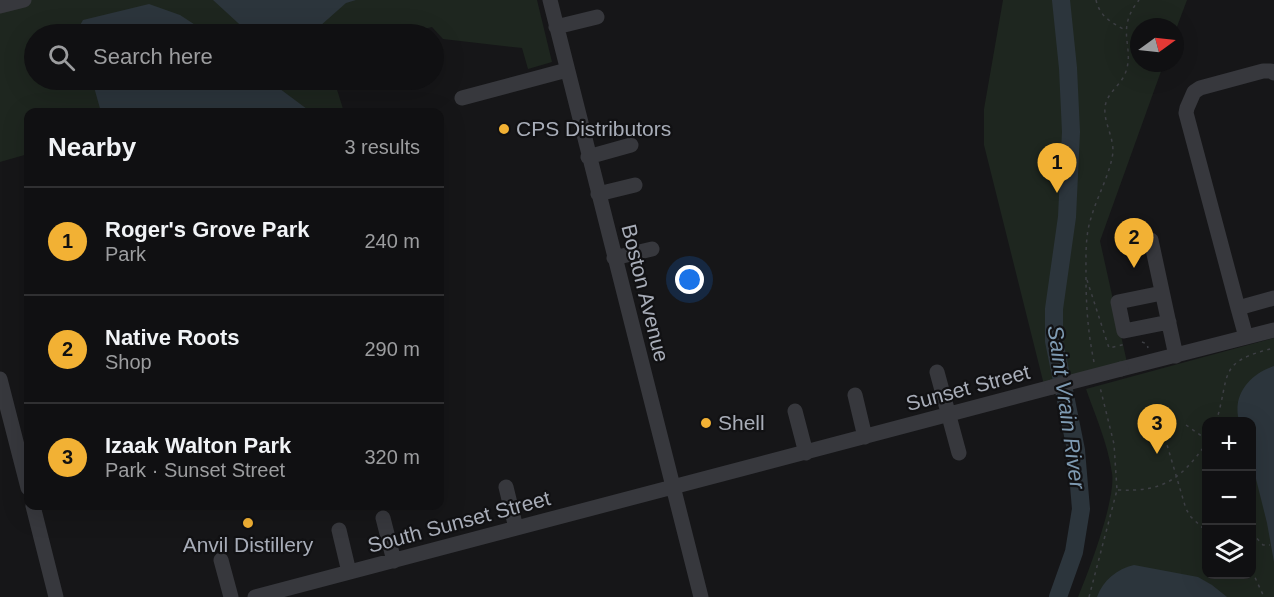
<!DOCTYPE html>
<html lang="en">
<head>
<meta charset="utf-8">
<style>
  body { margin:0; font-family:Helvetica,sans-serif; background:#1e1e20; color:#f1f3f6 }
  .controls { position:absolute; right:18px; bottom:18px; display:grid; overflow:hidden; border-radius:12px; box-shadow:0 6px 24px #0002 }
  .controls button { width:54px; height:54px; display:grid; place-items:center; padding:0; border:0; border-bottom:2px solid #303032; background:#101012; color:#f1f3f6; font:30px sans-serif }
  .compass { position:absolute; left:1130px; top:18px; width:54px; height:54px; border-radius:50%; background:#101012; box-shadow:0 6px 24px #0002; rotate:75deg }
  .you { position:absolute; left:690px; top:280px; width:21px; height:21px; margin:-15px; border:4px solid #fff; border-radius:50%; background:#1a73e8; box-shadow:0 0 0 9px #1a73e833 }
  .badge { display:grid; place-items:center; width:39px; height:39px; border-radius:50%; background:#f2b134; color:#111; font-size:20px; font-weight:700 }
  .pin { position:absolute; translate:-50% -50px; filter:drop-shadow(0 2px 3px #0008) }
  .pin::after { content:''; position:absolute; top:32px; width:21px; height:18px; background:inherit; clip-path:polygon(0 0,100% 0,50% 100%) }
  .list { margin:0; padding:0; list-style:none }
  h2 { display:flex; justify-content:space-between; align-items:center; height:78px; margin:0; padding:0 24px; font-size:26px }
  h2 small { font-size:20px; font-weight:400; color:#9c9d9f }
  .list li { display:grid; grid-template-columns:39px 1fr auto; gap:18px; align-items:center; box-sizing:border-box; height:108px; padding:0 24px; border-top:2px solid #303032 }
  .list b { display:block; font-size:22px; white-space:nowrap }
  .list p { margin:0; font-size:20px; white-space:nowrap; color:#9c9d9f }
  .list em { font-size:20px; font-style:normal; color:#9c9d9f }
  .icon { flex:none; width:33px; height:33px; fill:none; stroke:currentColor; stroke-width:2; stroke-linecap:round; stroke-linejoin:round }
  .map { position:relative; flex:none; width:1274px; height:597px; overflow:hidden }
  .search { position:absolute; background:#101012; box-shadow:0 6px 24px #0002; left:24px; top:24px; width:420px; height:66px; display:flex; align-items:center; gap:15px; box-sizing:border-box; padding:0 21px; border-radius:33px; color:#9c9d9f; font-size:22px }
  .panel { position:absolute; background:#101012; box-shadow:0 6px 24px #0002; left:24px; top:108px; width:420px; height:402px; border-radius:12px }
  .map>svg:first-child { display:block }
  .green { fill:#1e261f; fill-rule:evenodd }
  .water { fill:#2c353c }
  .lines { fill:none; stroke-linecap:round; stroke-linejoin:round }
  .river { stroke:#2c353c; stroke-width:18 }
  .path { stroke:#3d3f44; stroke-width:1.5; stroke-dasharray:3 4.5; stroke-linecap:butt }
  .minor { stroke:#37383d; stroke-width:15 }
  .minor-bridge { stroke:#37383d; stroke-width:15 }
  .poi-dot { fill:#f2b134; stroke:#111113; stroke-width:2 }
  .labels { text-anchor:middle; stroke-width:4.5; stroke-linejoin:round; paint-order:stroke }
  .poi-label { font-size:21px; fill:#a8adb8; stroke:#111113; text-anchor:start }
  .street-label { font-size:21px; fill:#a8adb8; stroke:#111113 }
  .water-label { font-size:22px; font-style:italic; fill:#7f9bb3; stroke:#111113 }
</style>
</head>
<body>
<div class="map">
<svg width="1274" height="597" viewBox="0 0 1274 597">
  <rect width="100%" height="100%" fill="#161618"/>
  <path class="green" d="M0 0H537L552 62 528 69 522 48 443 39 432 27 404 34H34V80H334L344 112H28V154L0 162Z
    M1003 0H1187L1175 32V27H1139V63H1164L1100 241 1128 367 1045 389 984 145V109Z
    M1274 338V597H1078C1089 571 1116 499 1112 473 1108 444 1095 415 1086 389ZM1206 422H1252V574H1206Z"/>
  <path class="water" d="M213 0H356L346 3 311 34H250Z
    M149 4 180 15 209 34H81L79 27 83 20Z
    M92 80H268L311 112H101Z
    M1274 366V562L1267 523 1252 463V422L1239 421C1232 394 1250 374 1274 366Z
    M1134 565 1198 577 1212 585 1227 597H1097C1103 580 1117 569 1134 565Z"/>
  <g class="lines">
    <path class="river" d="M1058 597 1074 552 1081 509 1076 450 1054 341V309L1067 217 1071 132 1068 68 1061 0"/>
    <path class="path" d="M1096 0C1100 17 1111 22 1125 30
      M1087 280 1109 348 1126 344
      M1142 342 1147 344 1148 348
      M1094 362C1088 333 1086 306 1086 276 1086 257 1085 236 1091 218 1097 197 1108 178 1112 158 1116 142 1106 128 1105 113 1103 95 1119 88 1125 74 1136 47 1114 31 1139 0
      M1216 422C1231 374 1216 362 1274 348
      M1186 425 1206 439
      M1165 438 1186 509 1191 517 1206 531
      M1118 490C1163 492 1180 480 1206 444
      M1252 533 1263 545H1270
      M1252 571 1264 597
      M1089 597 1117 490 1114 444 1100 387"/>
    <path class="minor" d="M550 0 701 597
      M0 6 24 0
      M556 27 597 17
      M462 98 567 70
      M588 157 631 145
      M598 194 635 185
      M1151 240 1176 356
      M614 258 652 249
      M1162 293 1118 302 1124 331 1169 322
      M1238 308 1186 113 1187 108 1194 92 1200 88 1263 71H1271L1274 73
      M1246 337 1238 308 1274 298
      M1121 369 1274 330
      M937 372 959 453
      M0 379 28 488
      M855 395 865 437
      M795 411 806 453
      M506 487 516 528
      M33 506 56 597
      M383 518 394 561
      M339 530 349 572
      M221 560 231 597
      M255 597 1052 387"/>
    <path class="minor-bridge" d="M1052 387 1121 369"/>
  </g>
  <g class="poi-dot">
    <circle cx="504" cy="129" r="6"/>
    <circle cx="706" cy="423" r="6"/>
    <circle cx="248" cy="523" r="6"/>
  </g>
  <g class="labels">
    <g class="poi-label">
      <text x="516" y="136">CPS Distributors</text>
      <text x="718" y="430">Shell</text>
      <text x="248" y="552" text-anchor="middle">Anvil Distillery</text>
    </g>
    <g class="street-label">
      <text transform="translate(645 293) rotate(76)" y="7">Boston Avenue</text>
      <text transform="translate(968 388) rotate(-15)" y="7">Sunset Street</text>
      <text transform="translate(459 522) rotate(-15)" y="7">South Sunset Street</text>
    </g>
    <g class="water-label">
      <text transform="translate(1067 407) rotate(82)" y="8">Saint Vrain River</text>
    </g>
  </g>
</svg>
<div class="controls">
<button>+</button>
<button>−</button>
<button><svg class="icon" aria-label="layers" viewBox="0 0 24 24"><path d="M12 4l9 5-9 5-9-5zM3 14l9 5 9-5"/></svg></button>
</div>
<svg class="compass" viewBox="-18 -18 36 36"><path d="M0-13l5 13h-10z" fill="#e53935"/><path d="M0 13l5-13h-10z" fill="#9c9d9f"/></svg>
<div class="you"></div>
<div class="pin badge" style="left:1057px;top:193px">1</div>
<div class="pin badge" style="left:1134px;top:268px">2</div>
<div class="pin badge" style="left:1157px;top:454px">3</div>
<div class="search"><svg class="icon" aria-label="search" viewBox="0 0 24 24"><circle cx="10" cy="10" r="6"/><path d="M15 15l6 6"/></svg>Search here</div>
<section class="panel">
<h2>Nearby<small>3 results</small></h2>
<ul class="list">
<li><span class="badge">1</span><div><b>Roger's Grove Park</b><p>Park</p></div><em>240 m</em></li>
<li><span class="badge">2</span><div><b>Native Roots</b><p>Shop</p></div><em>290 m</em></li>
<li><span class="badge">3</span><div><b>Izaak Walton Park</b><p>Park · Sunset Street</p></div><em>320 m</em></li>
</ul>
</section>
</div>
</body>
</html>
